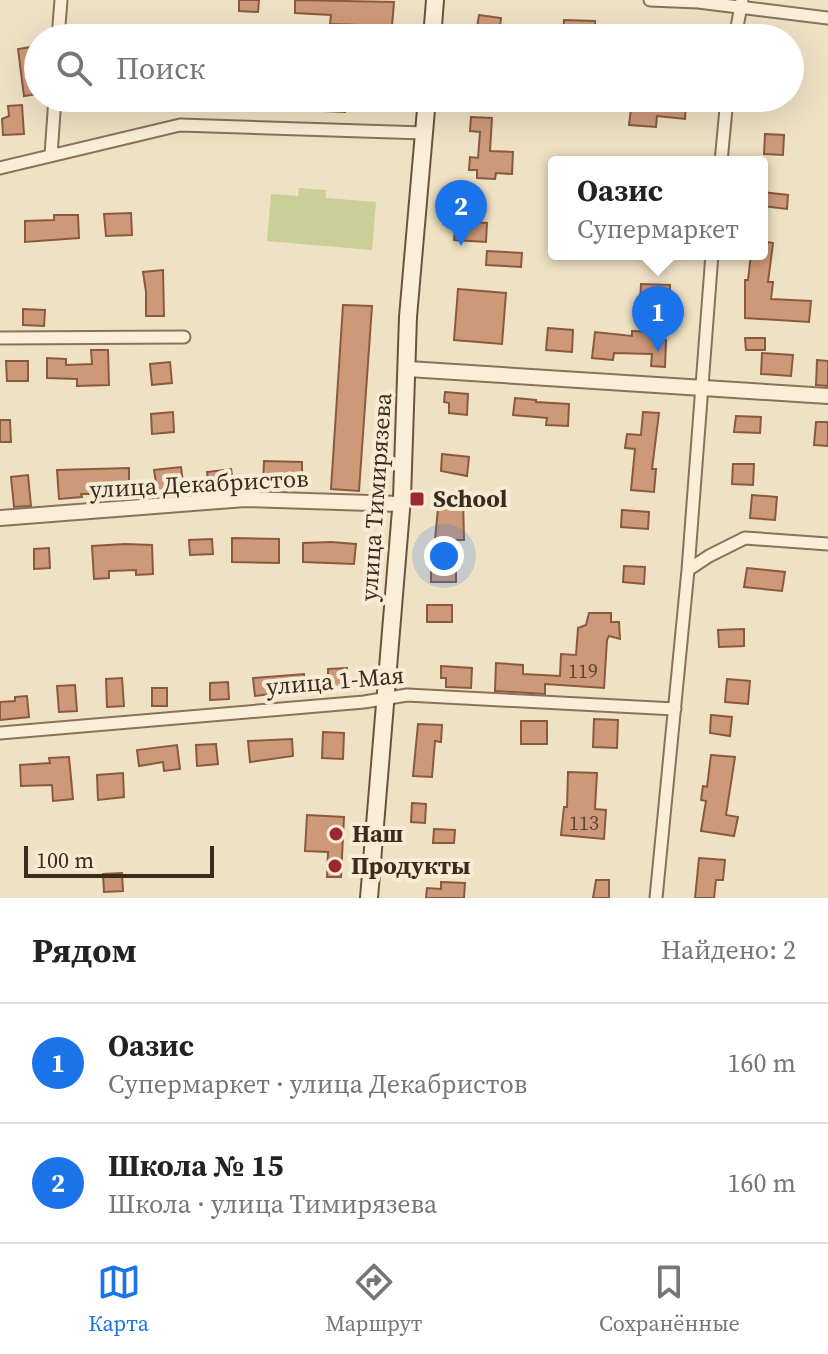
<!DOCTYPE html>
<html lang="ru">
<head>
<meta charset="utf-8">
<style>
  body { margin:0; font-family:"Source Serif 4",serif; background:#f2f2f2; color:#222 }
  .scale { position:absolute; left:24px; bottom:20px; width:190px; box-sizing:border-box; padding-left:8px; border:4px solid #3a2b1e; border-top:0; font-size:22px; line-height:28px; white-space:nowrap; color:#3a2b1e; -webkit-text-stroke:6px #f6ebd4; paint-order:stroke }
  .you { position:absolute; left:444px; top:556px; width:28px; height:28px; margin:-20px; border:6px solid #fff; border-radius:50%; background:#1a73e8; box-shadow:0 0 0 12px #1a73e833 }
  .badge { display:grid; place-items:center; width:52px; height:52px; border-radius:50%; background:#1a73e8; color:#fff; font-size:26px; font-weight:700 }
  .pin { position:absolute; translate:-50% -66px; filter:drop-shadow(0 2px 4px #0008) }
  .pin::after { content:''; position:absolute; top:42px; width:28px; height:24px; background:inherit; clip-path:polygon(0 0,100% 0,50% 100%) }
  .popup { position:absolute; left:548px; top:156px; width:220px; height:104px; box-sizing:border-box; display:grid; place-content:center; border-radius:8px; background:#fff; filter:drop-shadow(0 2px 6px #0005); font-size:26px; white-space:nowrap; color:#767676 }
  .popup b { font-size:30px; color:#222 }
  .popup::after { content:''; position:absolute; left:50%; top:100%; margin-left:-16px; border:16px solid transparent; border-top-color:#fff }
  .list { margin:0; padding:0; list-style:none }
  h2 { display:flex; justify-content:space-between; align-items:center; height:104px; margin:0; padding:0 32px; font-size:34px }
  h2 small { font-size:26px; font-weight:400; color:#767676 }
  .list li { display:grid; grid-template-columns:52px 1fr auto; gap:24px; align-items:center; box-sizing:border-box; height:120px; padding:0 32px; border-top:2px solid #e0e0e0 }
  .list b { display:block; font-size:30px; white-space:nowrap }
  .list p { margin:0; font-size:26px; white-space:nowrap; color:#767676 }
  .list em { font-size:26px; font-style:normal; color:#767676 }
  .icon { flex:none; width:44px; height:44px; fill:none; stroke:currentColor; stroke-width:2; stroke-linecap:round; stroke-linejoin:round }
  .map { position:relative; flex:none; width:828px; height:898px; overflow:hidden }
  .search { position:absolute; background:#fff; box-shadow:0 8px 32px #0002; left:24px; right:24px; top:24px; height:88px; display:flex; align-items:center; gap:20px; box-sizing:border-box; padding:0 28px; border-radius:44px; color:#767676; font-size:30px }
  .sheet { height:344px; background:#fff }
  nav { display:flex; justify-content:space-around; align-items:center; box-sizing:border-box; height:112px; border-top:2px solid #e0e0e0; background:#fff; font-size:22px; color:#767676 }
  nav a { display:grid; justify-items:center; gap:4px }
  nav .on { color:#1a73e8 }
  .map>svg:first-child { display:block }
  .green { fill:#cace97 }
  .building { fill:#ce9979; stroke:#8a5a3f; stroke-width:2 }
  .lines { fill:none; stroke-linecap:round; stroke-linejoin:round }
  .minor-casing { stroke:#8a725a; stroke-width:15 }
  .tertiary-casing { stroke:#8a725a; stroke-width:18 }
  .secondary-casing { stroke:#6c533d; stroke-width:20 }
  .minor { stroke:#faeed8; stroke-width:11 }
  .tertiary { stroke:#faeed8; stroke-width:14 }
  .secondary { stroke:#faeed8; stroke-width:16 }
  .poi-dot { fill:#9b282e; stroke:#f6ebd4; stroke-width:3 }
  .labels { text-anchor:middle; stroke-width:8; stroke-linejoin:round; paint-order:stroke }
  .number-label { font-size:20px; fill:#5f4635 }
  .street-label { font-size:24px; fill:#3a2b1e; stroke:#f6ebd4 }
  .poi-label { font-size:24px; font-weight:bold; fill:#3a2b1e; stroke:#f6ebd4; text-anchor:start }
</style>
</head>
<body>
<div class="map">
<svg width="828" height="898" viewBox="0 0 828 898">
  <rect width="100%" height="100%" fill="#efe1c4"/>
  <path class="green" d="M299 188 326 190V198L376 202 372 250 267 241 271 194 298 196Z"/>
  <path class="building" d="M239 0H259L258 12 239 11Z
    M295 0 394 2 392 26 330 24 331 15 295 13Z
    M479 15 501 18 499 36 476 33Z
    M564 20 595 21V38H563Z
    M664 28 699 30V38H663Z
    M37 46 38 94 24 96 18 49Z
    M189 98H231L230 109 189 105Z
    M325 98H345V112L324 111Z
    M632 100 686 105 685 119 657 116 656 127 629 125Z
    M22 105 24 134 3 135 2 119 9 116 8 106Z
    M471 117 492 118 490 151 513 152 512 174 496 173 495 179 477 178V170H469L470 157 478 158 480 132 470 131Z
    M765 134 784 135 783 155 764 154Z
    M762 192 788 195 787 209 762 206Z
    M131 213 132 235 106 236 104 214Z
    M54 215H78L79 238 25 242V221L54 220Z
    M456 221 487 223 486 242 454 240Z
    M762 241 773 243 768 282H773L771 299 811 301 809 322 745 318V280H748L751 254H762Z
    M487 251 522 253 521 267 486 265Z
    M163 270 164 316H146V292L143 272Z
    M641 284 670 285V303L640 302Z
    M458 289 506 293 502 344 454 340Z
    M343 305 372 306 359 491 331 489Z
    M23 309 45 310 44 326 23 325Z
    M548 328 573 330 572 352 546 350Z
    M632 331 656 332V339L666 340 665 367 651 366 652 354 614 353 613 360 592 358 595 332 632 336Z
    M745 338H765V350H746Z
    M91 350H108L109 385 77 386V379L47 378V358L66 359V365L92 364Z
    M762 353 793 355 791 376 761 374Z
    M817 360 828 361V386L816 385Z
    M6 361H28V381H7Z
    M170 362 172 383 152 385 150 364Z
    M445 392 468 394 467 415 449 413V403L444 402Z
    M515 398 536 400V402L569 404 568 426 546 425 547 418 513 415Z
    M173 412 174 432 152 434 151 414Z
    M643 412 659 413 652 469H656L654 492 631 490 635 449 625 448 627 434 641 435Z
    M736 416 761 417 760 433 734 432Z
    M0 420H10L11 442H0Z
    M816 422H828V446L814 445Z
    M442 454 469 457 467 476 441 471Z
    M264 461 302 462V486H263Z
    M733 464H754L753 485 732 484Z
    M181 467 184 491 158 495 154 470Z
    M129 468V494H81L82 497 59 499 57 470Z
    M231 469 234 489 210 492 207 472Z
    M28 475 31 506 14 507 11 477Z
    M752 495 777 497 775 520 750 518Z
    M439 497 463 498 464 540H435Z
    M622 510 649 512 648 529 621 527Z
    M232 538 279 539V563L232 562Z
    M212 539 213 554 190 555 189 540Z
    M331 542 356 544 354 564 303 562V543Z
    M125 544 152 545 153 574 136 575V570L109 571V578L94 579 92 546Z
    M49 548 50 568 34 569V549Z
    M624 566 645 567 644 584 623 582Z
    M431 567H456V582H431Z
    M747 568 785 572 782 591 744 587Z
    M427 605H452V622H427Z
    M589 613H611V622H619L620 639 609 636 607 640 604 688 545 684V694L495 691 496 663 523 665V674L560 676 561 654 576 655 578 628 586 625Z
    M744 629V646L719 647 718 630Z
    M441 666 472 668 471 688 446 687V678H441Z
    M347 668 348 686 328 687V669Z
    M304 674 305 690 255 696 253 678Z
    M122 678 124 706 107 707 106 679Z
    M727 679 750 681 748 704 725 702Z
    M228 682 229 699 210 700V683Z
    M75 685 77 711 59 712 57 686Z
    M152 688H167V706H152Z
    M27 696 29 717 0 720V702L15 701V697Z
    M711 715 732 717 730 736 710 733Z
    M594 719 618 720 617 748 593 747Z
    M521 721H547V744H521Z
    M418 724 442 725 441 742 435 741 432 777 413 776Z
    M323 732 344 733 343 759 322 758Z
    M292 739 293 756 250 762 248 741Z
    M216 744 218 764 197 766 196 745Z
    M177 745 180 769 164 771 163 762 139 766 137 750Z
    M711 755 735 757 726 815 738 817 734 836 701 831 706 801 701 800 703 786 707 787Z
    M69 757 73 799 53 801 52 785 21 786 20 765 50 763 49 758Z
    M568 772 597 773 595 809 606 810 604 839 561 835 564 807H567Z
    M123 773 124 797 98 800 97 775Z
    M412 803 426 804 425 823 411 822Z
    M307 815 344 817 341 877H327L328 852 305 851Z
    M434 829 455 830 454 843H433Z
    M699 858 725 860 723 880H716L714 898H695Z
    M122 873 123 891 104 892 103 874Z
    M596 880H609V898H593Z
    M441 882 465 883 464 898H426L427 888 441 889Z"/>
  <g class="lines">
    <g class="minor-casing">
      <path id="minor" d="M650 0 698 2 828 18
        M58 38 61 0
        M735 38 742 0
        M51 155 55 98
        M721 162 727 98
        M0 168 180 125 424 133
        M0 338 184 337
        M688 570 709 556 745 538 828 544
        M0 733 364 702 407 695 675 709
        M656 898 688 570 712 254"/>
    </g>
    <g class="tertiary-casing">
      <path id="tertiary" d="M408 369 828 396
        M0 518 245 499 401 504"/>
    </g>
    <g class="secondary-casing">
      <path id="secondary" d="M432 38 435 0
        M369 898 402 498 408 317 427 98"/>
    </g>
    <use href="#minor" class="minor"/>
    <use href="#tertiary" class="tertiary"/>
    <use href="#secondary" class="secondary"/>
  </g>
  <g class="poi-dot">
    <rect x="409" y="491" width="16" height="16" rx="4"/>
    <circle cx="336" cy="834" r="8"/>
    <circle cx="335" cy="866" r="8"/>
  </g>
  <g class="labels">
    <g class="number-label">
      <text x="583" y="678">119</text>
      <text x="584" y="830">113</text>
    </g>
    <g class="street-label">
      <text transform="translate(199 484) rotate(-3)" y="8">улица Декабристов</text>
      <text transform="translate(376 497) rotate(-86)" y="8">улица Тимирязева</text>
      <text transform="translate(335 681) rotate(-5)" y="8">улица 1-Мая</text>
    </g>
    <g class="poi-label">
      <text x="433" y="507">School</text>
      <text x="352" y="842">Наш</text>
      <text x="351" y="874">Продукты</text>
    </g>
  </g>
</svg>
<div class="scale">100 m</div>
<div class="you"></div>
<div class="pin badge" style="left:658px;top:352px">1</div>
<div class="popup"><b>Оазис</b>Супермаркет</div>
<div class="pin badge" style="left:461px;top:246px">2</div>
<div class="search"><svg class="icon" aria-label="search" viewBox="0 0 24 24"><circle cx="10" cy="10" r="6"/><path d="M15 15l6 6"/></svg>Поиск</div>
</div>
<section class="sheet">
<h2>Рядом<small>Найдено: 2</small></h2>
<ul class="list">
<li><span class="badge">1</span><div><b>Оазис</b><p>Супермаркет · улица Декабристов</p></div><em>160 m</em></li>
<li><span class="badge">2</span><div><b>Школа № 15</b><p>Школа · улица Тимирязева</p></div><em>160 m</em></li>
</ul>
</section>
<nav>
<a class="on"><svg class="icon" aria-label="map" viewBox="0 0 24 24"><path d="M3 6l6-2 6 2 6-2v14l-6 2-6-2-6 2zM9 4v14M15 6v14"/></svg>Карта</a>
<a><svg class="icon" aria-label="directions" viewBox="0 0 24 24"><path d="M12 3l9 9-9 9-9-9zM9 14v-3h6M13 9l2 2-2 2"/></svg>Маршрут</a>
<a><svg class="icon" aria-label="saved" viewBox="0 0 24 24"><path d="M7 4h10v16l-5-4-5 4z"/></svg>Сохранённые</a>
</nav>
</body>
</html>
